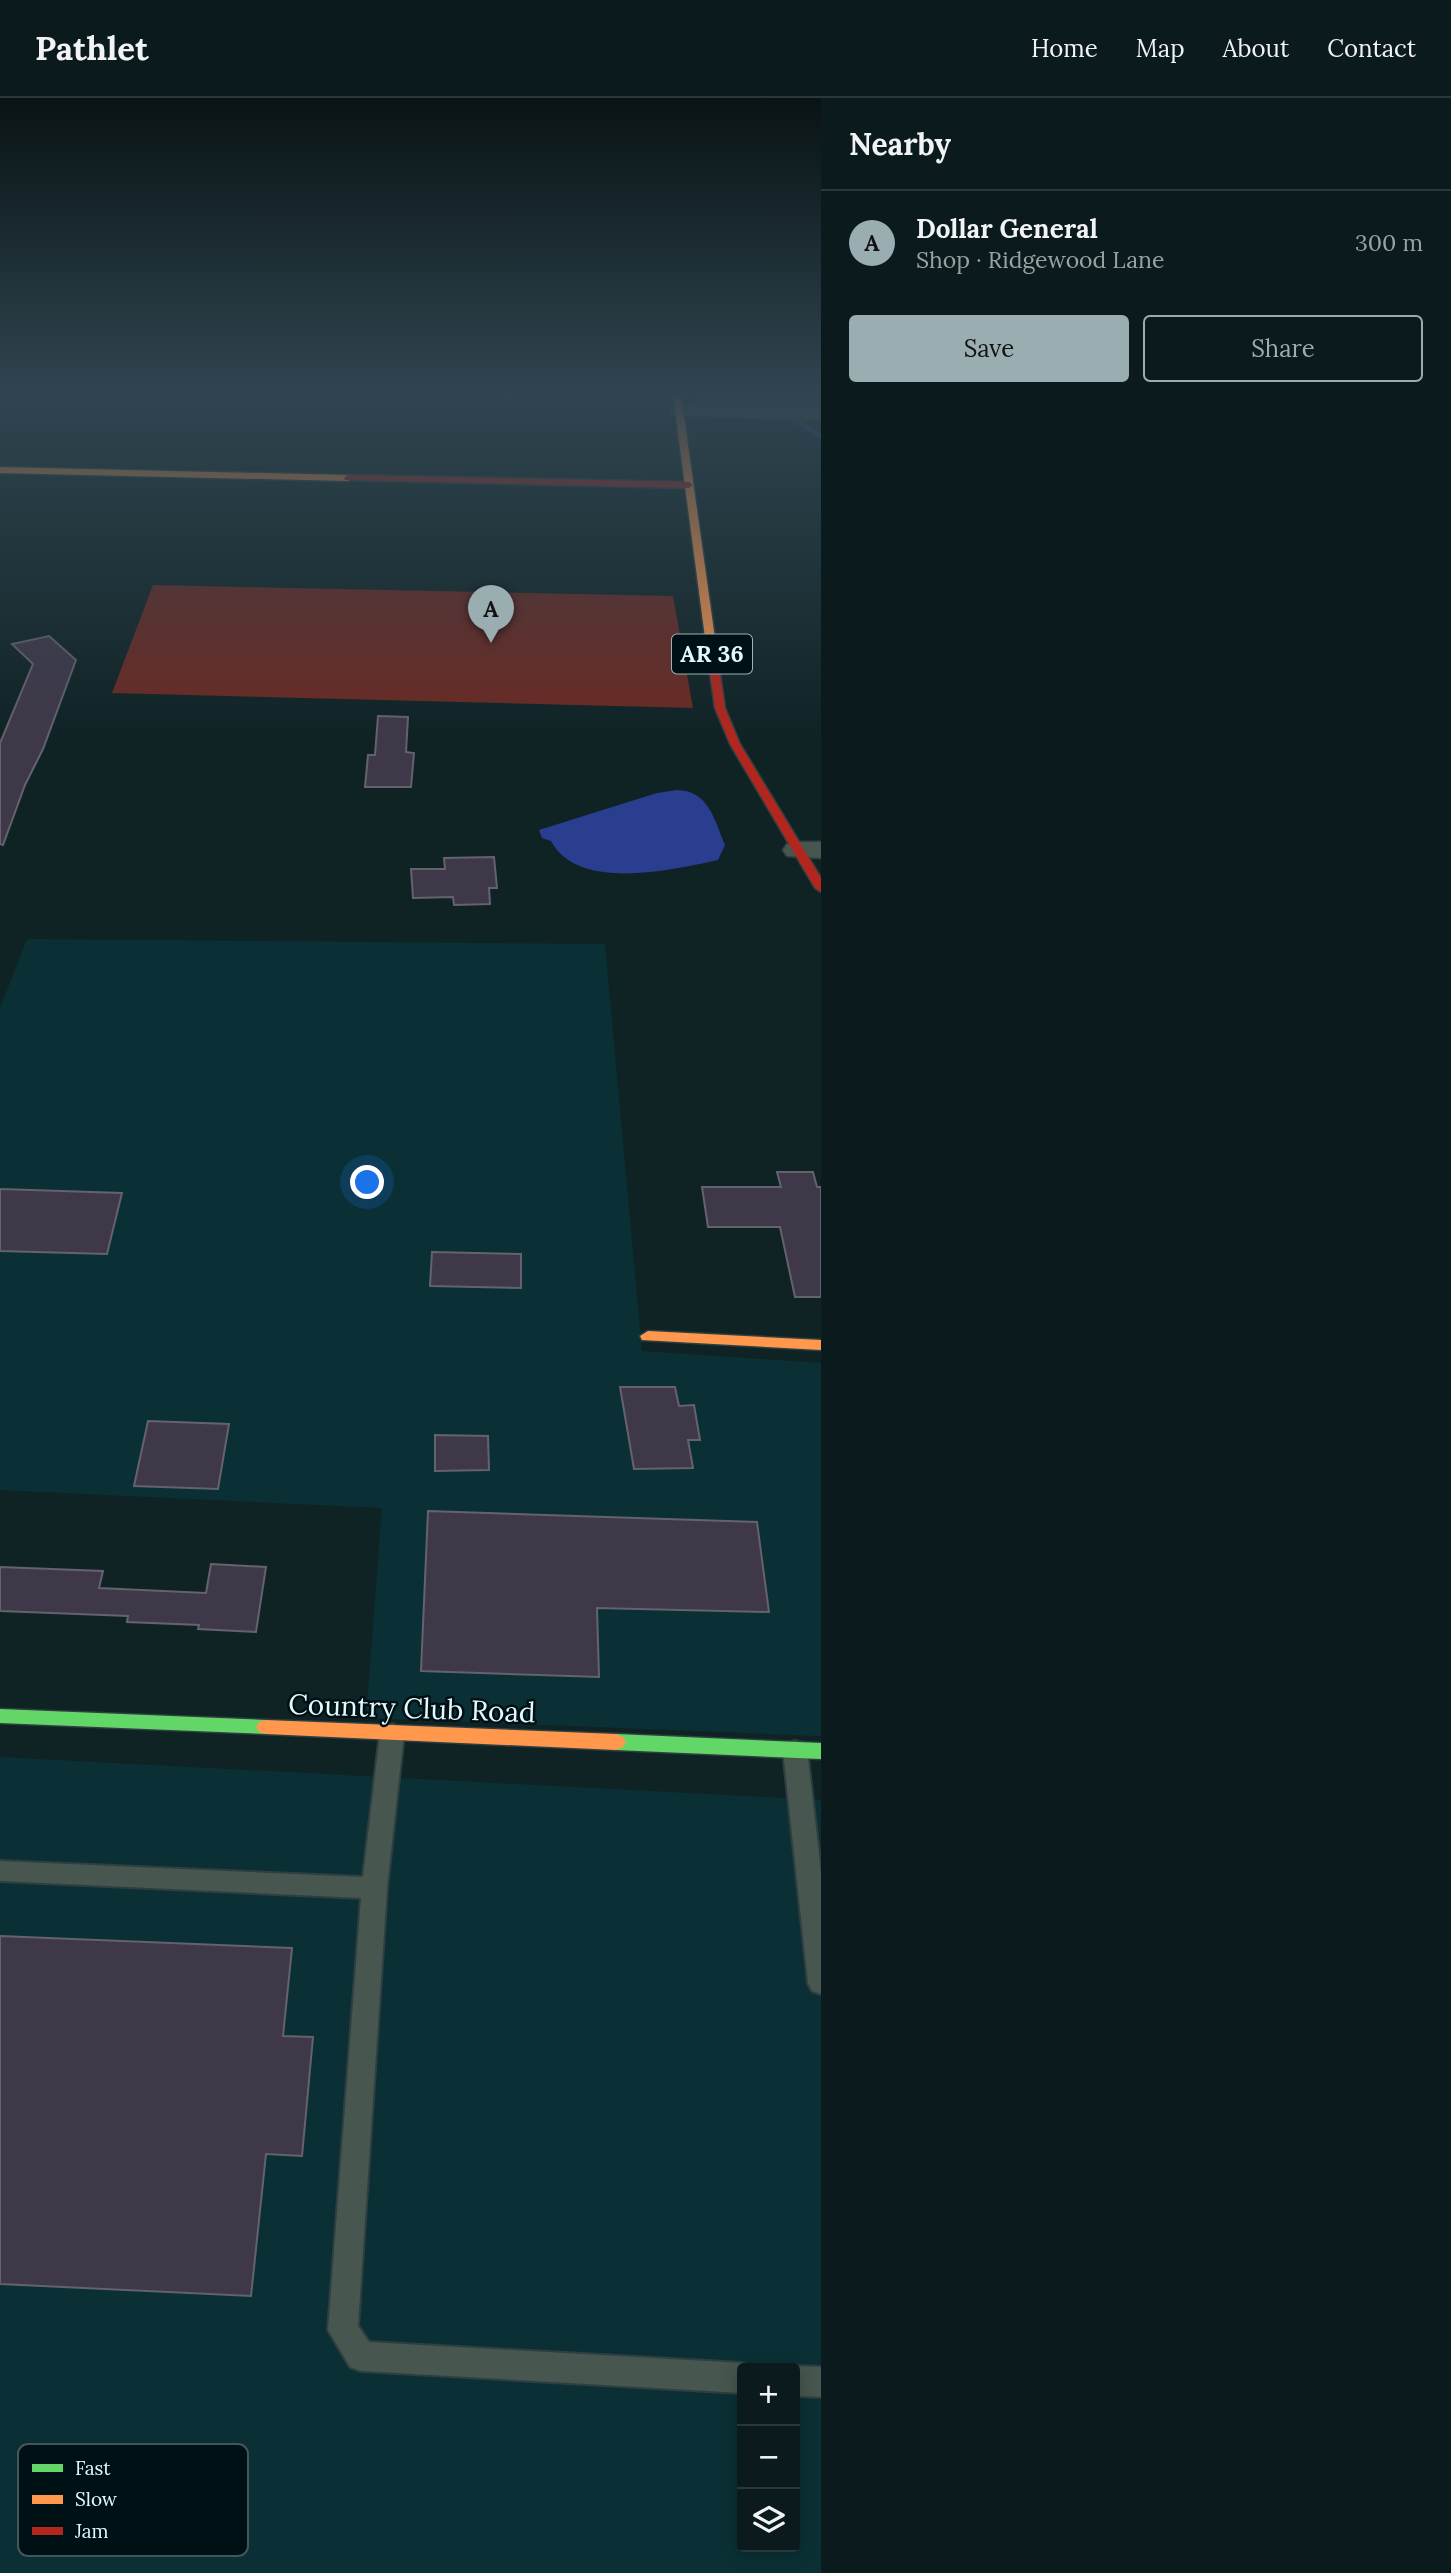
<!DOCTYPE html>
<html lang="en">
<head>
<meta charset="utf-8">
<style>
  body { margin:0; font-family:Lora,serif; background:#192729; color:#f1f3f6 }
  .controls { position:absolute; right:21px; bottom:21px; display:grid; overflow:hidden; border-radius:7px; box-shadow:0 4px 18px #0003 }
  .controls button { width:63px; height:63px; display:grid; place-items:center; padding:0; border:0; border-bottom:2px solid #2b383b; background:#0b1a1c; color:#f1f3f6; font:35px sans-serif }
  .you { position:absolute; left:368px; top:1085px; width:24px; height:24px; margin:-18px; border:5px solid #fff; border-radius:50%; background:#1a73e8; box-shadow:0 0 0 10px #1a73e833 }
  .badge { display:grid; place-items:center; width:46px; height:46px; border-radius:50%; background:#9aadb1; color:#111; font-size:23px; font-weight:700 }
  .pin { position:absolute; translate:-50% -58px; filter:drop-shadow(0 2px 4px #0008) }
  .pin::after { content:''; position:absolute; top:37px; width:24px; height:21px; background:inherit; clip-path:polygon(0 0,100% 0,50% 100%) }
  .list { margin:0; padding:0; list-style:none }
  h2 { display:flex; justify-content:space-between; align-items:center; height:91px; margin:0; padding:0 28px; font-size:30px }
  h2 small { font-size:23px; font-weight:400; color:#9aa1a3 }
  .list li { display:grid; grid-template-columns:46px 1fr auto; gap:21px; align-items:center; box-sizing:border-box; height:105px; padding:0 28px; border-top:2px solid #2b383b }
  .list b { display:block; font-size:26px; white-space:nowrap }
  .list p { margin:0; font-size:23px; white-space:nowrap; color:#9aa1a3 }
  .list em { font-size:23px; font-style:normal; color:#9aa1a3 }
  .actions { display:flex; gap:14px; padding:21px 28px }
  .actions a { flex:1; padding:16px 0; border:2px solid #9aadb1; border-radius:7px; text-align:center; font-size:24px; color:#9aadb1 }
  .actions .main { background:#9aadb1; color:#111 }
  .icon { flex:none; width:38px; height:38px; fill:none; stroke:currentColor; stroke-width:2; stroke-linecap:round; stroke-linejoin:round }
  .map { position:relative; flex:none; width:821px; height:2475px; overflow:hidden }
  header { display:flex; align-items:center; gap:42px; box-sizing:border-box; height:98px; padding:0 35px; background:#0b1a1c; border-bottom:2px solid #2b383b }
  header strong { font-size:33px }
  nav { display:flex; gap:38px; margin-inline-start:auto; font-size:24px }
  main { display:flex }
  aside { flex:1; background:#0b1a1c }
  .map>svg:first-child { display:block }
  .built { fill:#0a3035; fill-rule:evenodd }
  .green { fill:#6d2922 }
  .water { fill:#293e8f }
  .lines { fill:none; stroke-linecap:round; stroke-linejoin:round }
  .stream { stroke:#293e8f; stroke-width:5 }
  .building { fill:#3f3849; stroke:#64626e; stroke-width:2 }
  .lane-casing { stroke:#2f3f41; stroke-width:4 }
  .street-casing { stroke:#2f3f41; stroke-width:3 }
  .fast-casing { stroke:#2f3f41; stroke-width:3 }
  .slow-casing { stroke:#2f3f41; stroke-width:3 }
  .jam-casing { stroke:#2f3f41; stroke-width:3 }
  .lane { fill:#47564e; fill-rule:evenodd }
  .street { fill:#47564e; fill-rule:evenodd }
  .fast { fill:#63d668; fill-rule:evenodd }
  .slow { fill:#ff974d; fill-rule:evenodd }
  .jam { fill:#b3261e; fill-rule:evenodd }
  .labels { text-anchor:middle; stroke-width:5; stroke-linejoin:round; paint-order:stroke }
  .shield { fill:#001115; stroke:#a0b3b7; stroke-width:2 }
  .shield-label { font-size:23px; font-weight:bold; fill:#e5f8fc }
  .near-street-label { font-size:28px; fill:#e5f8fc; stroke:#001115 }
  .key { fill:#001115; stroke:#45565a; stroke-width:2 }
  .key-label { font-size:19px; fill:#e5f8fc }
</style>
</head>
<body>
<header>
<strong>Pathlet</strong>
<nav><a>Home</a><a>Map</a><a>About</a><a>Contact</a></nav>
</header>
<main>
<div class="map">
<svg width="821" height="2475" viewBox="0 0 821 2475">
  <rect width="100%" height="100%" fill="#0f2325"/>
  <path class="built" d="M27 841 605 846 642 1253 821 1265V1638L366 1620 382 1410 0 1392V910Z
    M0 1659 821 1702V2475H0ZM742 2270H795V2449H742Z"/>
  <path class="green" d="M700 297H821V313L702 309Z
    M153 487 673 498 693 610 112 595Z"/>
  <path class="water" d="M677 692C709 693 714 721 725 747L718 762C672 772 578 794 551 743L542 740 539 732 657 695Z"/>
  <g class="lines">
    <path class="stream" d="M744 297 772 311
      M790 319 821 339"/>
  </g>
  <path class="building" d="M49 538 76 562 43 651 25 687 3 747 0 746V645L33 566 12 546Z
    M378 618 408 619 406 654 414 655 411 689H365L368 657H375Z
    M494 759 497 790H489L490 806 454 807 453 799 413 800 411 771H445L444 760Z
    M777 1074H813L817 1089H821V1199H795L780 1129H708L702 1089H781Z
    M0 1091 122 1095 107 1156 0 1153Z
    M432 1154 521 1156V1190L430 1188Z
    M620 1289H675L679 1308 694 1307 700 1342H688L693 1370 634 1371Z
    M148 1323 229 1326 218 1391 134 1388Z
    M435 1337 488 1338 489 1372 435 1373Z
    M428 1413 757 1424 769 1514 597 1510 599 1579 421 1573Z
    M211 1466 266 1469 256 1534 198 1531 199 1527 127 1524 128 1518 0 1513V1469L103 1473 99 1490 206 1495Z
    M0 1838 292 1850 283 1938 313 1939 302 2058 266 2056 251 2198 0 2186Z"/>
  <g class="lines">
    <g class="lane-casing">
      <path id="lane" d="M392 1626 400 1629 404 1635 387 1790 358 2228 369 2244 742 2265 753 2270H742V2295L361 2273 350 2269 328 2232 361 1800 0 1783V1763L363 1779 380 1635 384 1629Z
        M795 1643 803 1645 807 1652 821 1774V1896L812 1893 808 1885 783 1652 787 1645Z
        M795 2268 821 2269V2299L795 2298V2270H789Z"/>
    </g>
    <g class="street-casing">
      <path id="street" d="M679 308 821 310V322L673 317 670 313 673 309Z
        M797 744H821V760L787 758 783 752 787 746Z"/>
    </g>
    <g class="fast-casing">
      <path id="fast" d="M0 1611 266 1622 273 1624 276 1629 273 1634 266 1636 0 1625Z
        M616 1636 821 1645V1661L616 1652 609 1649 606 1644 609 1639Z"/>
    </g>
    <g class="slow-casing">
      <path id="slow" d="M673 297H681L718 562 713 565 708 562Z
        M0 369 348 377 352 380 348 383 0 375Z
        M648 1233 821 1242V1252L642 1242 640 1238Z
        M266 1622 616 1636 623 1639 626 1644 623 1649 616 1652 266 1636 259 1634 256 1629 259 1624Z"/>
    </g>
    <g class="jam-casing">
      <path id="jam" d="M348 377 689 384 693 387 689 390 345 382 344 380Z
        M713 559 718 562 725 610 740 646 821 780V794L815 790 730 646 715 610 708 562Z"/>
    </g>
    <use href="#lane" class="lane"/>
    <use href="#street" class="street"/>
    <use href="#fast" class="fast"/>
    <use href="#slow" class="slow"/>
    <use href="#jam" class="jam"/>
  </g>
  <linearGradient id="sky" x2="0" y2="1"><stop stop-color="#081314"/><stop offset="0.46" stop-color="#314551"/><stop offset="1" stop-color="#314551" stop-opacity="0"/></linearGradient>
  <rect width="821" height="643" fill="url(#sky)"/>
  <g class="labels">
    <rect class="shield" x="672" y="536.5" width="80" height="39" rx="5"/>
    <g class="shield-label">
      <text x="712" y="564">AR 36</text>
    </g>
    <g class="near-street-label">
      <text transform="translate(412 1610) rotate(2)" y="10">Country Club Road</text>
    </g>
  </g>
  <rect x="18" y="2346" width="230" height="112" rx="10" class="key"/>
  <rect x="32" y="2366" width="31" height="8" fill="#63d668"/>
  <rect x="32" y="2397" width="31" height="9" fill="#ff974d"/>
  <rect x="32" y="2429" width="31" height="8" fill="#b3261e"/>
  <g class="key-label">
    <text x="75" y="2377">Fast</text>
    <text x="75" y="2408">Slow</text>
    <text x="75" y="2440">Jam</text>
  </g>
</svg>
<div class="controls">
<button>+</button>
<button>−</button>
<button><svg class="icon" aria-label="layers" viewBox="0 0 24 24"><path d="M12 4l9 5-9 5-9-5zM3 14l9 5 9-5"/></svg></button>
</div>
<div class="you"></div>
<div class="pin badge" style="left:491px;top:545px">A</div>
</div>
<aside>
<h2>Nearby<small></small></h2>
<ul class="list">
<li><span class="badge">A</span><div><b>Dollar General</b><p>Shop · Ridgewood Lane</p></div><em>300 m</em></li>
</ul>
<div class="actions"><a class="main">Save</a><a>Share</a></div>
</aside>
</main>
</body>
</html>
